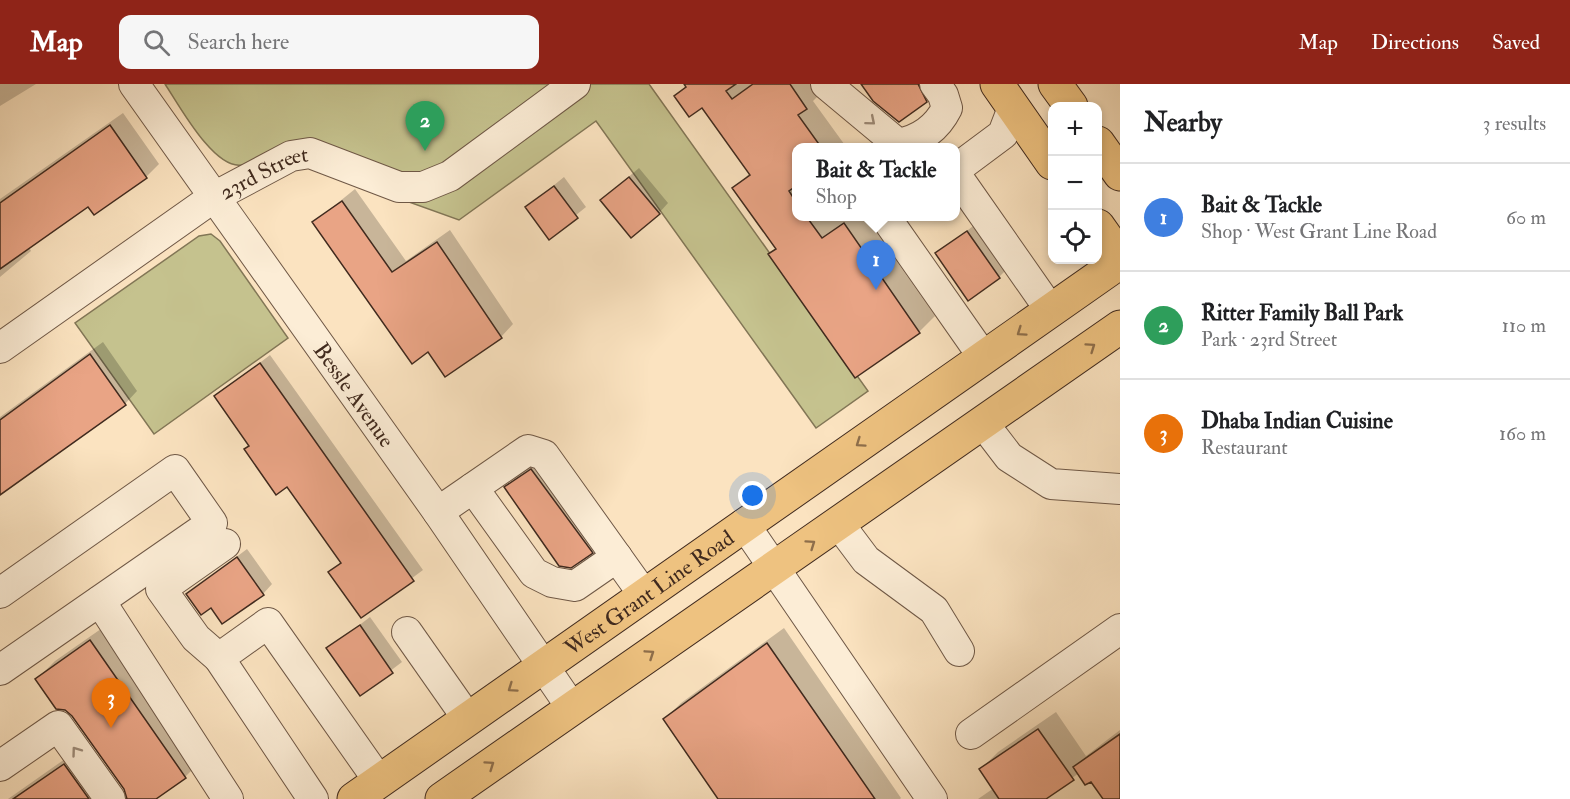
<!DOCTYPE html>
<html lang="en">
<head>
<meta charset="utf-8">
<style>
  body { margin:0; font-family:"IM FELL Double Pica",serif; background:#f6f6f6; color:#202124 }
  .controls { position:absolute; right:18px; top:18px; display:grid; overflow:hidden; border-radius:12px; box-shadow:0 3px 9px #0003 }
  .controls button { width:54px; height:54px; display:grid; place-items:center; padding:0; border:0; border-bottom:2px solid #e0e0e0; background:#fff; color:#202124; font:30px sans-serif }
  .you { position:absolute; left:753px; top:412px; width:21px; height:21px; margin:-15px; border:4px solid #fff; border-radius:50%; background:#1a73e8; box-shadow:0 0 0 9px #1a73e833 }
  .badge { display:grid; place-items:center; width:39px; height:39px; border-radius:50%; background:#8f2418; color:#fff; font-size:20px; font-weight:700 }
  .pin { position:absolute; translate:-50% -50px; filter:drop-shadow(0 2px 3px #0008) }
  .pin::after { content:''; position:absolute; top:32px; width:21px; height:18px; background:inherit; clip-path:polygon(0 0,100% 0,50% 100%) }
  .popup { position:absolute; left:792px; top:59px; width:168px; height:78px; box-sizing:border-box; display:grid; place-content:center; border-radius:12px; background:#fff; filter:drop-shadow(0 2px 4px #0005); font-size:20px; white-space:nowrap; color:#757577 }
  .popup b { font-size:22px; color:#202124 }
  .popup::after { content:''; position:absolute; left:50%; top:100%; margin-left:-12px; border:12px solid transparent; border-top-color:#fff }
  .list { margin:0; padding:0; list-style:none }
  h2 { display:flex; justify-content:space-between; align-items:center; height:78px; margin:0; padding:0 24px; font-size:26px }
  h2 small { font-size:20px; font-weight:400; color:#757577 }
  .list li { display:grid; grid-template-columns:39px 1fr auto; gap:18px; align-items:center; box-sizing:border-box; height:108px; padding:0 24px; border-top:2px solid #e0e0e0 }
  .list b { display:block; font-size:22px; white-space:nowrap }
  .list p { margin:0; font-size:20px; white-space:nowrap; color:#757577 }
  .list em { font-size:20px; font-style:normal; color:#757577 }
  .icon { flex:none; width:33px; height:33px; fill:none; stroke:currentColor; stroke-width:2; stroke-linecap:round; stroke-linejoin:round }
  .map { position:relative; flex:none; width:1120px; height:715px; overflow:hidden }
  header { display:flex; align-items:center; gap:36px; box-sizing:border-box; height:84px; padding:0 30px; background:#8f2418; color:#fff }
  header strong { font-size:28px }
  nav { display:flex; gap:33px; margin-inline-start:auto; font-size:21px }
  .search { width:420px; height:54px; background:#f6f6f6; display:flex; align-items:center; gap:15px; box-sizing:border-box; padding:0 21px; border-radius:12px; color:#757577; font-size:22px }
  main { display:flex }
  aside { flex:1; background:#fff }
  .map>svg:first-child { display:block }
  .green { fill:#c5c28e; stroke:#827656; stroke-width:1.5 }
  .shadow { fill:#0003 }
  .building { fill:#e9a485; stroke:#402a1e; stroke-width:1.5 }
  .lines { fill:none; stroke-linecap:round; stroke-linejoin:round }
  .minor-casing { stroke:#6f5846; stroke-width:32 }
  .major-casing { stroke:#402a1e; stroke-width:35 }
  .minor { stroke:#fcedd6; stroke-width:30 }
  .major { stroke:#eec280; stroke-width:33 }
  .oneway { stroke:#9e8c7a }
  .oneway2 { stroke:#8e6e4a }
  .labels { text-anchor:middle; stroke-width:6; stroke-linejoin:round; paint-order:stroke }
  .street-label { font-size:22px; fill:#402a1e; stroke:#fcedd6 }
</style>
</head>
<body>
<header>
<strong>Map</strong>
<div class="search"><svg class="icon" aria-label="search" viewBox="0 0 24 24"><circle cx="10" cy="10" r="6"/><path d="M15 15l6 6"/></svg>Search here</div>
<nav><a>Map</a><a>Directions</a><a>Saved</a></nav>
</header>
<main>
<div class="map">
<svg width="1120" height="715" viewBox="0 0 1120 715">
  <rect width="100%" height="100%" fill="#fbe3c0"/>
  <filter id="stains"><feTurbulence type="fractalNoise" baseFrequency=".00333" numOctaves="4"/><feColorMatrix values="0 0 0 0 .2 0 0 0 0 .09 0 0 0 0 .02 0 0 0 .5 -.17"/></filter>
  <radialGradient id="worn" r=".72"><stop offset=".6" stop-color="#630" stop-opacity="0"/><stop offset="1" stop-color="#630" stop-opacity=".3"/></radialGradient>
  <path class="green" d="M165 0H649L868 307 816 344 596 37 459 136 320 86 290 62C275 68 258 79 242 81 214 86 179 21 165 0Z
    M211 150 220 157 288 254 154 350 75 239 199 152Z"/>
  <path class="shadow" d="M0 0H36L0 22Z
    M688 0H816L822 8 813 17 847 64H796V132H865L935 232 919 248 856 292 770 170 777 164 734 104 750 89 702 22 676 12Z
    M863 0H938L940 3 926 17Z
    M123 29 159 80 146 93 89 121 29 163 31 167 0 193V115Z
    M639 84 668 119 659 129 612 107Z
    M564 93 586 123 549 153 527 123Z
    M355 105 406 177 450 146 513 240 501 253 428 266 314 138Z
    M977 139 1008 184 999 193 937 170Z
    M103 258 137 307 125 320 0 409V333Z
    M270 271 423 486 361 532 330 488 341 478 288 401 250 361 216 312Z
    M545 372 606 454 592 468 506 403 520 389Z
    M247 465 272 500 263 510 211 522 187 510Z
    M370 533 402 578 360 610 328 565Z
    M108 540 203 675 185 693 125 704 73 631 37 595 55 577Z
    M784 544 901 714 900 715H720L665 635 681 619Z
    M1056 628 1086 672 1120 646V715H1105L1091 696 1079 689 1044 715H978L994 704 981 685 998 668Z
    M82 663 106 715H8Z"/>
  <path class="building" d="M684 0H736L726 7 732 15 753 0H790L807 25 798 31 821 63H796V102L789 107 796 118V132H806L822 154 844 139 920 249 855 294 768 170 776 165 732 104 750 91 702 24 689 33 674 12 686 3Z
    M861 0H918L927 18 899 38 873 17Z
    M110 41 147 94 94 131 88 123 0 185V119Z
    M629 93 660 130 631 154 600 116Z
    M554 102 578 134 549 156 525 123Z
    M342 117 392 188 437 158 502 254 445 293 428 268 412 280 312 138Z
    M967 147 1000 194 968 217 935 169Z
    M90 270 126 321 0 411V336Z
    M260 279 414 497 361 534 328 488 341 479 287 403 276 411 244 365 249 362 214 312Z
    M531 385 593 469 571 484 559 482 504 403Z
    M237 473 264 511 222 540 211 524 201 531 186 510Z
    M360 541 393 589 360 612 326 564Z
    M90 556 186 694 156 715H127L124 705 72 632 65 626 56 625 35 595Z
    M767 559 875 715H718L663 635Z
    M1038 645 1074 696 1046 715H999L979 685Z
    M1120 650V715H1103L1091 698 1085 701 1073 683Z
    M64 680 89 715H13Z"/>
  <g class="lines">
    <g class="minor-casing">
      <g id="minor">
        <path id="s1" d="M134 0 438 428 572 624"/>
        <path d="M826 0 898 60C920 56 937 44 947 24L943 11 935 0"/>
        <path d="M956 85 1003 50 1013 24"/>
        <path d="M956 91 1051 227"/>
        <path d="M888 132 886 134 984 274"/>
        <path id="s2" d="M0 264 214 113 291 72 310 69 399 103H423L450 92 575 0"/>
        <path d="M983 339 1009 373 1051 400 1120 405"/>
        <path d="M473 404 534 489 552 498 575 502 617 473"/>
        <path d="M438 428 528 366 544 371 644 511"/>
        <path d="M744 440 932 715"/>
        <path d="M839 440 866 476 934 526 959 567"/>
        <path d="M0 509 175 386 212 439 0 586"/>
        <path d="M100 517 228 715"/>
        <path d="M407 548 468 635"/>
        <path d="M219 574 196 554 161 505 225 460"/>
        <path d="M971 650 1120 545"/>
        <path d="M0 682 58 642 110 715"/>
        <path d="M313 715 219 574 268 539 379 697"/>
      </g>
    </g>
    <g class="major-casing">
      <g id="major">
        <path d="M997 0 1052 79"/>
        <path d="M1055 0 1071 22"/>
        <path d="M1098 59 1120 90"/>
        <path d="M1098 142 1120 173"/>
        <path id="s3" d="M354 715 1120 178"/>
        <path d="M442 715 1120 243"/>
      </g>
    </g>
    <use href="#minor" class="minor"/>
    <use href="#major" class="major"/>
  </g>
  <defs><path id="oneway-chevron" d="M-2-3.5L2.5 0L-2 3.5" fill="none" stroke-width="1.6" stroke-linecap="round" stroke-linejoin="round" transform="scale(1.5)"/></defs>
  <g class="oneway">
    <use href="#oneway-chevron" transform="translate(871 37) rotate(40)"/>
    <use href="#oneway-chevron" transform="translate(76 667) rotate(-126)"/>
  </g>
  <g class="oneway2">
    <use href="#oneway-chevron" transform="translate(1021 248) rotate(145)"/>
    <use href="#oneway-chevron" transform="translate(1091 263) rotate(-35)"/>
    <use href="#oneway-chevron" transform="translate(860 359) rotate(145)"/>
    <use href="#oneway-chevron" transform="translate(811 460) rotate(-35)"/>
    <use href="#oneway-chevron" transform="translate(650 570) rotate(-34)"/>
    <use href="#oneway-chevron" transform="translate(512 604) rotate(145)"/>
    <use href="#oneway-chevron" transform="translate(490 681) rotate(-35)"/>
  </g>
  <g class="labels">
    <g class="street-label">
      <text dy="8" stroke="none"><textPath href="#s2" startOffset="318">23rd Street</textPath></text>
      <text dy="8" stroke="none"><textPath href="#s1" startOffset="381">Bessle Avenue</textPath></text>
      <text dy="8" stroke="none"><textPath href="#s3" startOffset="360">West Grant Line Road</textPath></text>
    </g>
  </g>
  <rect width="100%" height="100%" filter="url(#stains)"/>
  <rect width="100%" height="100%" fill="url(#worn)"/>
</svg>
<div class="controls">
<button>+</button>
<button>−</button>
<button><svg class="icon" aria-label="locate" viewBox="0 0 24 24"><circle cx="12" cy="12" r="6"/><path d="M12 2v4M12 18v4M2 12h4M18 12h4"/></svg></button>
</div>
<div class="you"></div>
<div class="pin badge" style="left:876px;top:206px;background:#3f7fe0">1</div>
<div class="popup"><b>Bait &amp; Tackle</b>Shop</div>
<div class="pin badge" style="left:425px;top:67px;background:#2e9e5b">2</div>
<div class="pin badge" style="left:111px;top:644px;background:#e8710a">3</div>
</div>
<aside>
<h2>Nearby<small>3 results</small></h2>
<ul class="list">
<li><span class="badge" style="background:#3f7fe0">1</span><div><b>Bait &amp; Tackle</b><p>Shop · West Grant Line Road</p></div><em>60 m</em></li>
<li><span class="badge" style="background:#2e9e5b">2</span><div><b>Ritter Family Ball Park</b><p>Park · 23rd Street</p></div><em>110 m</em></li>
<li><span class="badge" style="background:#e8710a">3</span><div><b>Dhaba Indian Cuisine</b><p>Restaurant</p></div><em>160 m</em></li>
</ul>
</aside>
</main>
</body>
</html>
